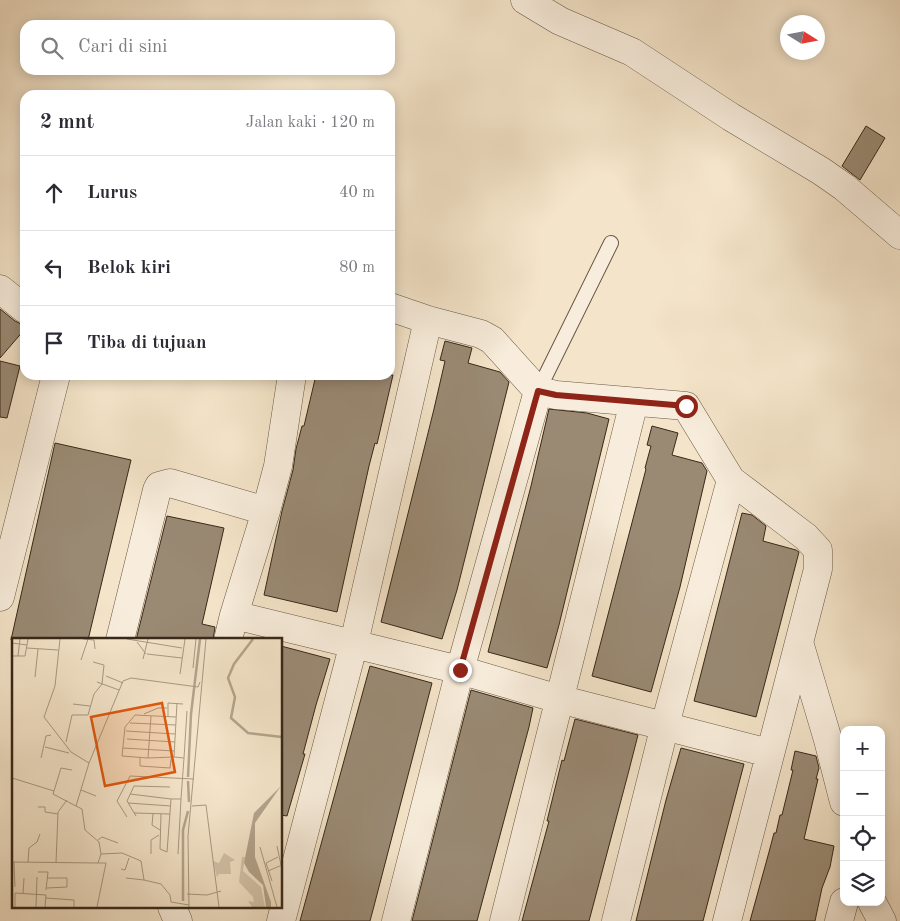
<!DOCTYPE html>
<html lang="id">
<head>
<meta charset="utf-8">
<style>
  body { margin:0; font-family:"Old Standard TT",serif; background:#f2f2f3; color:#2b2b33 }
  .controls { position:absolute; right:15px; bottom:15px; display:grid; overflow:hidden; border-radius:10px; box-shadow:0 2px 12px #0003 }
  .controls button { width:45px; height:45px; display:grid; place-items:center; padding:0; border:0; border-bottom:1px solid #e1e1e2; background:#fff; color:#2b2b33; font:25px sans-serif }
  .compass { position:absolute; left:780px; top:15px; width:45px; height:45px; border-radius:50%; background:#fff; box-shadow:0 2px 12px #0003; rotate:101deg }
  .stop { position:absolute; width:15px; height:15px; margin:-11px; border:4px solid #8f2418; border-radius:50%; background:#fff }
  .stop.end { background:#8f2418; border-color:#fff; box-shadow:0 1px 5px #0008 }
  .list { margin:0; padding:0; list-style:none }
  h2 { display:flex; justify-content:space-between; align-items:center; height:65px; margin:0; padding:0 20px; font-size:21px }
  h2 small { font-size:16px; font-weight:400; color:#7c7c81 }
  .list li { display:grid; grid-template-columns:32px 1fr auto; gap:15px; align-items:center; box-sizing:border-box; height:75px; padding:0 20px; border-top:1px solid #e1e1e2 }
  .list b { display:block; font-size:19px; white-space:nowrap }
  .list em { font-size:16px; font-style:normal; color:#7c7c81 }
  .icon { flex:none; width:28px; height:28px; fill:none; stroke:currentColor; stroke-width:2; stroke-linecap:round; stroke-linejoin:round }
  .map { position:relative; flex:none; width:900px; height:921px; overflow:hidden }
  .search { position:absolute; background:#fff; box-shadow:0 2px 12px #0003; left:20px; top:20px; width:375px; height:55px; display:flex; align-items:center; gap:12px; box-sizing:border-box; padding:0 18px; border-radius:15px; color:#7c7c81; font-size:19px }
  .panel { position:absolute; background:#fff; box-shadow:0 2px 12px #0003; left:20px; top:90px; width:375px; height:290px; border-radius:15px }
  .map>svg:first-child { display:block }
  .building { fill:#9a8a74; stroke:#382818 }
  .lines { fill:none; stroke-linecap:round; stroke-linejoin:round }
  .service-casing { stroke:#675744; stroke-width:16 }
  .minor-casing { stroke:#675744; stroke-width:29 }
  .service { stroke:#f8eddc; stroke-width:14 }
  .minor { stroke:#f8eddc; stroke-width:28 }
  .route { stroke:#8f2418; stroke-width:6 }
  .inset-river { fill:none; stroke:#b4a48d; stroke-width:2.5 }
  .inset-road { fill:none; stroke:#a99982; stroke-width:1 }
  .view { fill:#df570d; fill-opacity:0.15; stroke:#df570d; stroke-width:2.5 }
  .inset-edge { fill:none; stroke:#382818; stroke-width:2.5 }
</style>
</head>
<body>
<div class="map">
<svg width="900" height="921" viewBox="0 0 900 921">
  <rect width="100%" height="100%" fill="#f4e4c9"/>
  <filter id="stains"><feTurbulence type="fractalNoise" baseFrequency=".004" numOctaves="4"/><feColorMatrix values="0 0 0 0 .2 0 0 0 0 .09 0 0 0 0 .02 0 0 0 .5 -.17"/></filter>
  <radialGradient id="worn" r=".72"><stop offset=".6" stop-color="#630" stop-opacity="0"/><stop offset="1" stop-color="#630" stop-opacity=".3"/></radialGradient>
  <path class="building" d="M866 126 885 138 860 180 842 166Z
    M0 309 15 321 25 326V329L0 358Z
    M445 341 472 348 468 363 500 372 509 382 457 590 442 639 381 622 434 409 445 361 440 360Z
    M0 361 20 366 7 418 0 417Z
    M316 375H393L377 444 375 443 369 466 337 612 264 595 282 511 293 470 296 449 302 426H304Z
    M549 409 587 413 609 419 559 625 547 668 488 652 531 486Z
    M652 426 678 433 672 455 702 463 707 471 680 587 651 692 592 676 646 469 645 468 651 446 647 445Z
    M55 443 131 460 88 640H11Z
    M742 513 752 515 766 526 763 541 796 550 799 552 756 717 694 701Z
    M167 516 224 528 202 624 215 627 213 640H136Z
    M281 646 330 659 316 705 303 754H305L287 816 281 815Z
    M370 666 432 683 374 906 370 921H300Z
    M471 690 533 708 529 727 477 921H412Z
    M575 719 638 735 628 774 589 921H522L549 821H547L562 760 564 761Z
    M681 748 744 764 712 886 703 921H636L666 800Z
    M795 751 816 756 819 768 816 779H818L804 839 834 846 830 867 822 888 815 921H750L769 852 774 833H776L780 815H782L793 770H791Z"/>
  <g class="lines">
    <g class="service-casing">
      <path id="service" d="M538 391 611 243"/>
    </g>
    <g class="minor-casing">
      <path id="minor" d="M525 0 560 21 632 52 731 117 821 171 844 187 900 235
        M0 289 25 309
        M390 307 428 320 481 334 492 340 538 391 556 395 686 406 731 480 806 537 818 550V569L727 921
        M0 597 56 375
        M234 615 266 511 278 466 292 375
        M120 640 157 490 159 486 170 483 266 511
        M228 640 234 615 460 670 559 699 769 753
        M799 642 828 740 844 802
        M872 902 882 921
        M172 907 178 921
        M281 921 354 643 428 320
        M396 921 460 670 538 391
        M504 921 634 402
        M616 921 665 725 731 480
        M839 921 844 902"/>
    </g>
    <use href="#service" class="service"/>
    <use href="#minor" class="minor"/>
  </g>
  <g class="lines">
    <path class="route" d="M460 670 538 391 556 395 686 406"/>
  </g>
  <g transform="translate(12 638)">
    <rect width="270" height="270" fill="#f4e4c9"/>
    <path d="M212 215 223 222 218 224 219 236H207L205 239 201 223 207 225ZM230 219H233L231 233 249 249 253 269H240L236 263 242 264 241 259 227 244Z" fill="#d4c4ab"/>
    <path d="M269 148 243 185V219L259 264V269H254L251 247 237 234 232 225 242 175Z" fill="#b4a48d"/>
    <path class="inset-river" d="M241 1 222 26 216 40 223 59 219 80 236 95 270 99M176 139 179 76 188 1M176 143 177 164M171 263V192L176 173"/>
    <path class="inset-road" d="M48 1 43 48 32 79 59 114 77 125M71 1 82 2 83 11M115 1 170 10M125 4 134 16M0 5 15 7M15 10 46 12M135 16 170 20M0 18H13L16 1M6 18 8 1M131 21 136 1M69 22 76 1M181 30 184 1M168 36 173 1M94 38 111 45M23 39 26 11M85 44 107 52M61 66 78 68M132 76 146 70H155M139 78 136 120 162 119M156 79V65L171 66M118 85 164 87M114 93 163 96M115 101 163 104M54 104 60 77H76L82 56 90 46 92 27 81 24M33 109 57 115M111 110 162 113M29 120 34 98 39 97M128 120V128L158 130 159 121M136 120 110 118 113 89 123 77 164 79M172 120 175 73M0 140 42 153 49 130 60 132M69 152 84 158M42 153 41 156 64 168M118 156 159 161M116 165 159 168M180 168 194 167 207 269M26 169H33V174L46 176M122 175 158 176M141 176 140 187 148 192M149 176 148 211 155 214 159 161H169L172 120 162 119 165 65M124 178 115 163 122 148 158 149M115 179 105 163 118 138 182 141M86 202 90 199 106 205M265 208 269 227M248 209 265 269M89 216 87 204 73 192 70 171 64 168 77 125 111 43 119 40 186 49 188 44M89 216 110 215 129 223 132 242 149 246 158 257 159 264M139 216V202L147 197M166 216 169 161M0 224 86 225 89 216M2 224 3 249M16 224 17 210 25 204 28 196M44 225 46 174 55 162M109 231 113 232 117 220M256 233 270 227M26 234H36L34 252M114 240 132 242M260 243 254 225 266 219M35 250 55 249V240H35M11 256 12 240M175 256 195 257 209 253M34 260 62 262V269M159 264 177 267M3 269V255L34 257 33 269M24 269 25 239M85 269 94 225H86M177 269 176 198 194 1"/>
    <path class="view" d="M150 65 163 134 93 148 79 79Z"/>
    <rect width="270" height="270" class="inset-edge"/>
  </g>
  <rect width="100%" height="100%" filter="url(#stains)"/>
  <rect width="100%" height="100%" fill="url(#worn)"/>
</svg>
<div class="controls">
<button>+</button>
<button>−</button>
<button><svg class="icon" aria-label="locate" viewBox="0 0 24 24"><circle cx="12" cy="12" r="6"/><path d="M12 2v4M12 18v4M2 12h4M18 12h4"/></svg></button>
<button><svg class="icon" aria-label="layers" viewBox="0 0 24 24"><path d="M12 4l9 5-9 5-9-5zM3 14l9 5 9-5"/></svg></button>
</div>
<svg class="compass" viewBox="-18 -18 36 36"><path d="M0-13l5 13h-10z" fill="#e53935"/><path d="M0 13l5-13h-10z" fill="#7c7c81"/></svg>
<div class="stop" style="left:686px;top:406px"></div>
<div class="stop end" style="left:460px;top:670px"></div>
<div class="search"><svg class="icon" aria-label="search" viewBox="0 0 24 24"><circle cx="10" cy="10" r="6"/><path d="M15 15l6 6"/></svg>Cari di sini</div>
<section class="panel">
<h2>2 mnt<small>Jalan kaki · 120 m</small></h2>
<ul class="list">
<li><svg class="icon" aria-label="ahead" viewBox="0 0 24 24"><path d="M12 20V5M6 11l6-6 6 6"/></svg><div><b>Lurus</b></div><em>40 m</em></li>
<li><svg class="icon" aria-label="left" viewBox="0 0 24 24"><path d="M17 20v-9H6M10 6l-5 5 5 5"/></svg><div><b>Belok kiri</b></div><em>80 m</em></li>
<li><svg class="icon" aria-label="arrive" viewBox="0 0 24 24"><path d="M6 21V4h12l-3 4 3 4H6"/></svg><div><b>Tiba di tujuan</b></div></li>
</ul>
</section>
</div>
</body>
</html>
